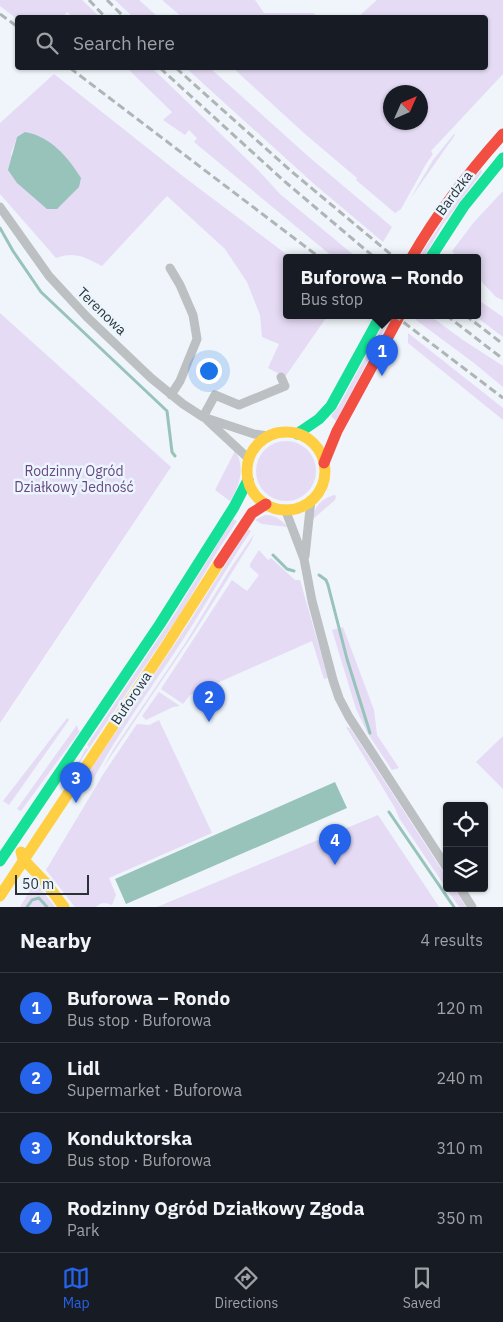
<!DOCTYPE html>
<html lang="en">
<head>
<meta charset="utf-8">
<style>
  body { margin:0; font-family:"IBM Plex Sans",sans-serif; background:#20242c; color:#f1f3f6 }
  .controls { position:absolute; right:15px; bottom:15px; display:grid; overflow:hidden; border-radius:5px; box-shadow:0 1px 4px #0004 }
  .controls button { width:45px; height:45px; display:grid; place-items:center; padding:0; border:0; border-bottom:1px solid #363941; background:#171b24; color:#f1f3f6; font:25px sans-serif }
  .compass { position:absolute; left:383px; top:85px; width:45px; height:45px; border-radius:50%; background:#171b24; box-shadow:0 1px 4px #0004; rotate:45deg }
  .scale { position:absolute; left:15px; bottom:12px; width:74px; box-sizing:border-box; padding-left:5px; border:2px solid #2b3237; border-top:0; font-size:14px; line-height:18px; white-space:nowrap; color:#2b3237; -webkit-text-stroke:4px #ebf5fe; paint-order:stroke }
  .you { position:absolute; left:208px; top:370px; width:18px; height:18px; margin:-12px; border:4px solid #fff; border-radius:50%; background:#1a73e8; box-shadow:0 0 0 8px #1a73e833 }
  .badge { display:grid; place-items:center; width:32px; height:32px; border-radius:50%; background:#2563eb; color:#fff; font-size:16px; font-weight:700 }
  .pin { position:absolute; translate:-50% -41px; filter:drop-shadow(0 1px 2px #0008) }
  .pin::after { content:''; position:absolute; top:26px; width:18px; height:15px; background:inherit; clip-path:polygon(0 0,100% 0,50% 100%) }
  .popup { position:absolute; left:283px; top:254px; width:198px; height:65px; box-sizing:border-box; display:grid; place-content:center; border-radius:5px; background:#171b24; filter:drop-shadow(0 1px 4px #0005); font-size:16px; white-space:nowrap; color:#9ea1a6 }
  .popup b { font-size:19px; color:#f1f3f6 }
  .popup::after { content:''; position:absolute; left:50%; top:100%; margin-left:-10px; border:10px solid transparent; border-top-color:#171b24 }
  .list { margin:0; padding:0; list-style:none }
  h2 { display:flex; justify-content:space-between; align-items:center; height:65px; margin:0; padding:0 20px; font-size:21px }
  h2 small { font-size:16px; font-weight:400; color:#9ea1a6 }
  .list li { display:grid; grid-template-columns:32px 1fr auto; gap:15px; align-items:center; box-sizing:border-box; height:70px; padding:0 20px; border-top:1px solid #363941 }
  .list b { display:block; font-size:19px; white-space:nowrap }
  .list p { margin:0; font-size:16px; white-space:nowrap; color:#9ea1a6 }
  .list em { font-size:16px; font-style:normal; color:#9ea1a6 }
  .icon { flex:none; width:28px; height:28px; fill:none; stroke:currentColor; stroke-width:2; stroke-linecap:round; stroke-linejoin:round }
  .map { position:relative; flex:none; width:503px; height:907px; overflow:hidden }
  .search { position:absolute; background:#171b24; box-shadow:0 1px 4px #0004; left:15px; right:15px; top:15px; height:55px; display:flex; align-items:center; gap:12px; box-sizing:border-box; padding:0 18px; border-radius:5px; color:#9ea1a6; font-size:19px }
  .sheet { height:345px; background:#171b24 }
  nav { display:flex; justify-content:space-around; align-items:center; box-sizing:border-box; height:70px; border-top:1px solid #363941; background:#171b24; font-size:14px; color:#9ea1a6 }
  nav a { display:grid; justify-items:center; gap:2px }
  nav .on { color:#2563eb }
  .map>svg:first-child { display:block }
  .green { fill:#e5dbf4; fill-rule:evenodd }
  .water { fill:#97c3bb }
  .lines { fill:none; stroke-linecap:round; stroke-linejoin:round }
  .stream { stroke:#97c3bb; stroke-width:3 }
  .street { stroke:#bcc0c2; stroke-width:9 }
  .fast { stroke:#16e098; stroke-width:11 }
  .slow { stroke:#ffcf43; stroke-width:11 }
  .jam { stroke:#f24e42; stroke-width:11 }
  .rail { stroke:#afb4b6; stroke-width:3; stroke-dasharray:8 4; stroke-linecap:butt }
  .labels { text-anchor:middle; stroke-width:5; stroke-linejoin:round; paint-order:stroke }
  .street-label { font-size:14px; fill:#2b3237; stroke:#ebf5fe }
  .park-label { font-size:14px; fill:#684880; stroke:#ebf5fe }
</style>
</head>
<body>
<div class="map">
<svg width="503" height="907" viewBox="0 0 503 907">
  <rect width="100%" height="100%" fill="#eff5fa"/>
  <path class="green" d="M0 0H82L100 17H73L67 12 63 17 18 18 17 19 0 6Z
    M115 0H139L158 17H133Z
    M162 0H255L264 13H313L319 17H182Z
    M377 0H503V74L431 151 433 154 426 164 401 209 395 213 356 180 357 178 305 134 233 68H486V18L358 17ZM390 92H420V122H390Z
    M127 68H152L258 170 280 194 356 257H333L194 142 197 138 189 130 185 135 163 120 172 112Z
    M186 68H210L309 157 392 227 383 242 313 183Z
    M54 74 184 177 290 257H287V315H328L285 377 268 368 279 344 262 337 260 315 247 282 225 249 167 196 102 266C85 257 74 251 56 258L0 194V123ZM17 137 36 199 28 192 11 154Z
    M454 134 455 135 410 199 433 160Z
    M481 169 482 172 443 224 424 257H419L458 198Z
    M503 191V300L496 297 477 277V257H458L452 251 474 222Z
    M477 299 503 317V337L474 315H477Z
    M0 313 171 467 0 723Z
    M417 315H429L463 340 503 366V387L474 363 416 320Z
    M387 317 390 319 336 421 331 416 340 404Z
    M408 333 503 408V420L408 343Z
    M256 471a30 30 0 1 1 60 0a30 30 0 1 1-60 0Z
    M235 451C246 466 239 488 230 501L215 490Z
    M334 495 336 496 335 500 313 519C314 506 322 499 334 495Z
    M265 515C275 515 280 519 288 527L262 524 255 520Z
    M233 519 237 521 217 552 179 616 75 769 86 748 88 749 89 747 87 745 174 615Z
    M248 529 251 531C228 565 208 601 186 635 153 686 117 734 89 787L85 785 93 766 183 632Z
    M254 534 251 542 194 633 103 768 113 750 186 642 230 569Z
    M259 550 268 560 271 558 295 580H300L328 678 324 679 312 641 190 695 183 704 161 689 232 580 247 591 259 575 250 567V564Z
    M343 627 374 710 377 735 399 768 392 770 368 734 356 709 332 630Z
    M159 692 180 706 173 707 146 720 142 716Z
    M67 718 69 720 9 805 3 801Z
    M159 720 212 833 109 878 116 895 112 905C105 902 101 902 96 907H75L46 870 104 773 137 724 149 725Z
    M77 725 79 732 21 811 17 809Z
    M346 727 350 728 447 878V888H454L466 907H459L399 818 395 808Z
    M503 736V789L476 762Z
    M378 815 439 907H157Z
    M37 884 55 907H20L32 887Z"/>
  <path class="water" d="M25 132C50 136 68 157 81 178L79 187 57 209H47L17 183 8 170 17 137Z
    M335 782 347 808 126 904 115 879Z"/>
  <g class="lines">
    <path class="stream" d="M0 228 13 251 41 292 167 411 172 452 175 456
      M273 555 287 569 294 571
      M319 575 326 580 328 585 347 659 370 733
      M389 812 454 907
      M27 907 32 900 39 898 47 907"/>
    <path class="street" d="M0 207 49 276 87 317 151 378 183 404 203 417 254 434 268 436
      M170 268 180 285 193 315 197 339 180 381 171 395
      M203 417 215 395 239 405 285 386 281 377
      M207 420 249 459
      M285 509 304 559 312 601 333 680 339 698 349 717 447 868
      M305 556 311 500
      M460 888 472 907"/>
    <path class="fast" d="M431 257 464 206 503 158
      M297 434 319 419 331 406 381 315
      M0 861 160 624 234 507 248 480"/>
    <path class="slow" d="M247 471a39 39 0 1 1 78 0a39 39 0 1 1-78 0Z
      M21 852 23 859 46 883 64 907
      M0 896 168 643 219 563"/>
    <path class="jam" d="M412 257C438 212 469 172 503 134
      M324 463 337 431 400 315
      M219 563 252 513 266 504"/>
    <path class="rail" d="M89 0 106 18
      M107 0 125 18
      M0 14 18 27
      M70 68 319 257
      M160 68 283 180 374 257
      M176 68 291 171 394 257
      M394 315 503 398
      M446 315 503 359
      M465 315 503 344"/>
  </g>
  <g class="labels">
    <g class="street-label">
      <text transform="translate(454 193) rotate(-53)" y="5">Bardzka</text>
      <text transform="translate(102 311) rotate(44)" y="5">Terenowa</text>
      <text transform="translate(131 698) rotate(-56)" y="5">Buforowa</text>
    </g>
    <g class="park-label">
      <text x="74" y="476">Rodzinny Ogród<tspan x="74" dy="16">Działkowy Jedność</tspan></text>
    </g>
  </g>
</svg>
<div class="controls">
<button><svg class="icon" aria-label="locate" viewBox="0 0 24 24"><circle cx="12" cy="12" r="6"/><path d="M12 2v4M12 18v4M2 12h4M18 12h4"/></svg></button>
<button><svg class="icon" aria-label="layers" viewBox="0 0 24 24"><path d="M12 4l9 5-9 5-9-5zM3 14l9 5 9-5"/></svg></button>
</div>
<svg class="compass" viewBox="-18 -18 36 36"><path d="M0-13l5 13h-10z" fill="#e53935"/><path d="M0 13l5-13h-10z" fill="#9ea1a6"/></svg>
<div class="scale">50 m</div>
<div class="you"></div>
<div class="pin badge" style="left:382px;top:376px">1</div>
<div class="popup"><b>Buforowa – Rondo</b>Bus stop</div>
<div class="pin badge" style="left:209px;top:722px">2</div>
<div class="pin badge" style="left:76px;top:803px">3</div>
<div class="pin badge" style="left:335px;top:865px">4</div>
<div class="search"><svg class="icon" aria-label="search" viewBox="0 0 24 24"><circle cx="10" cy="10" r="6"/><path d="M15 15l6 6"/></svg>Search here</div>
</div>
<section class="sheet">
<h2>Nearby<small>4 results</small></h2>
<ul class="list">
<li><span class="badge">1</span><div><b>Buforowa – Rondo</b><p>Bus stop · Buforowa</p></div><em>120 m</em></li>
<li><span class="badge">2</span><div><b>Lidl</b><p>Supermarket · Buforowa</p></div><em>240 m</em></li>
<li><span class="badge">3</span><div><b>Konduktorska</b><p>Bus stop · Buforowa</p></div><em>310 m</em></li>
<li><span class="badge">4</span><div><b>Rodzinny Ogród Działkowy Zgoda</b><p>Park</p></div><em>350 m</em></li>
</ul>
</section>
<nav>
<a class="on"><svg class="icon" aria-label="map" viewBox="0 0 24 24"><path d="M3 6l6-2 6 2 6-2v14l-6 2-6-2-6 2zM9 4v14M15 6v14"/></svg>Map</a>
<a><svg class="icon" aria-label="directions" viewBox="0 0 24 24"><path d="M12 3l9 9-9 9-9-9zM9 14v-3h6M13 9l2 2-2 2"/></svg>Directions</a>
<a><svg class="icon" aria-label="saved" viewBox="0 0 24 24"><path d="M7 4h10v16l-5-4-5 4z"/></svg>Saved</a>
</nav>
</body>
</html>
